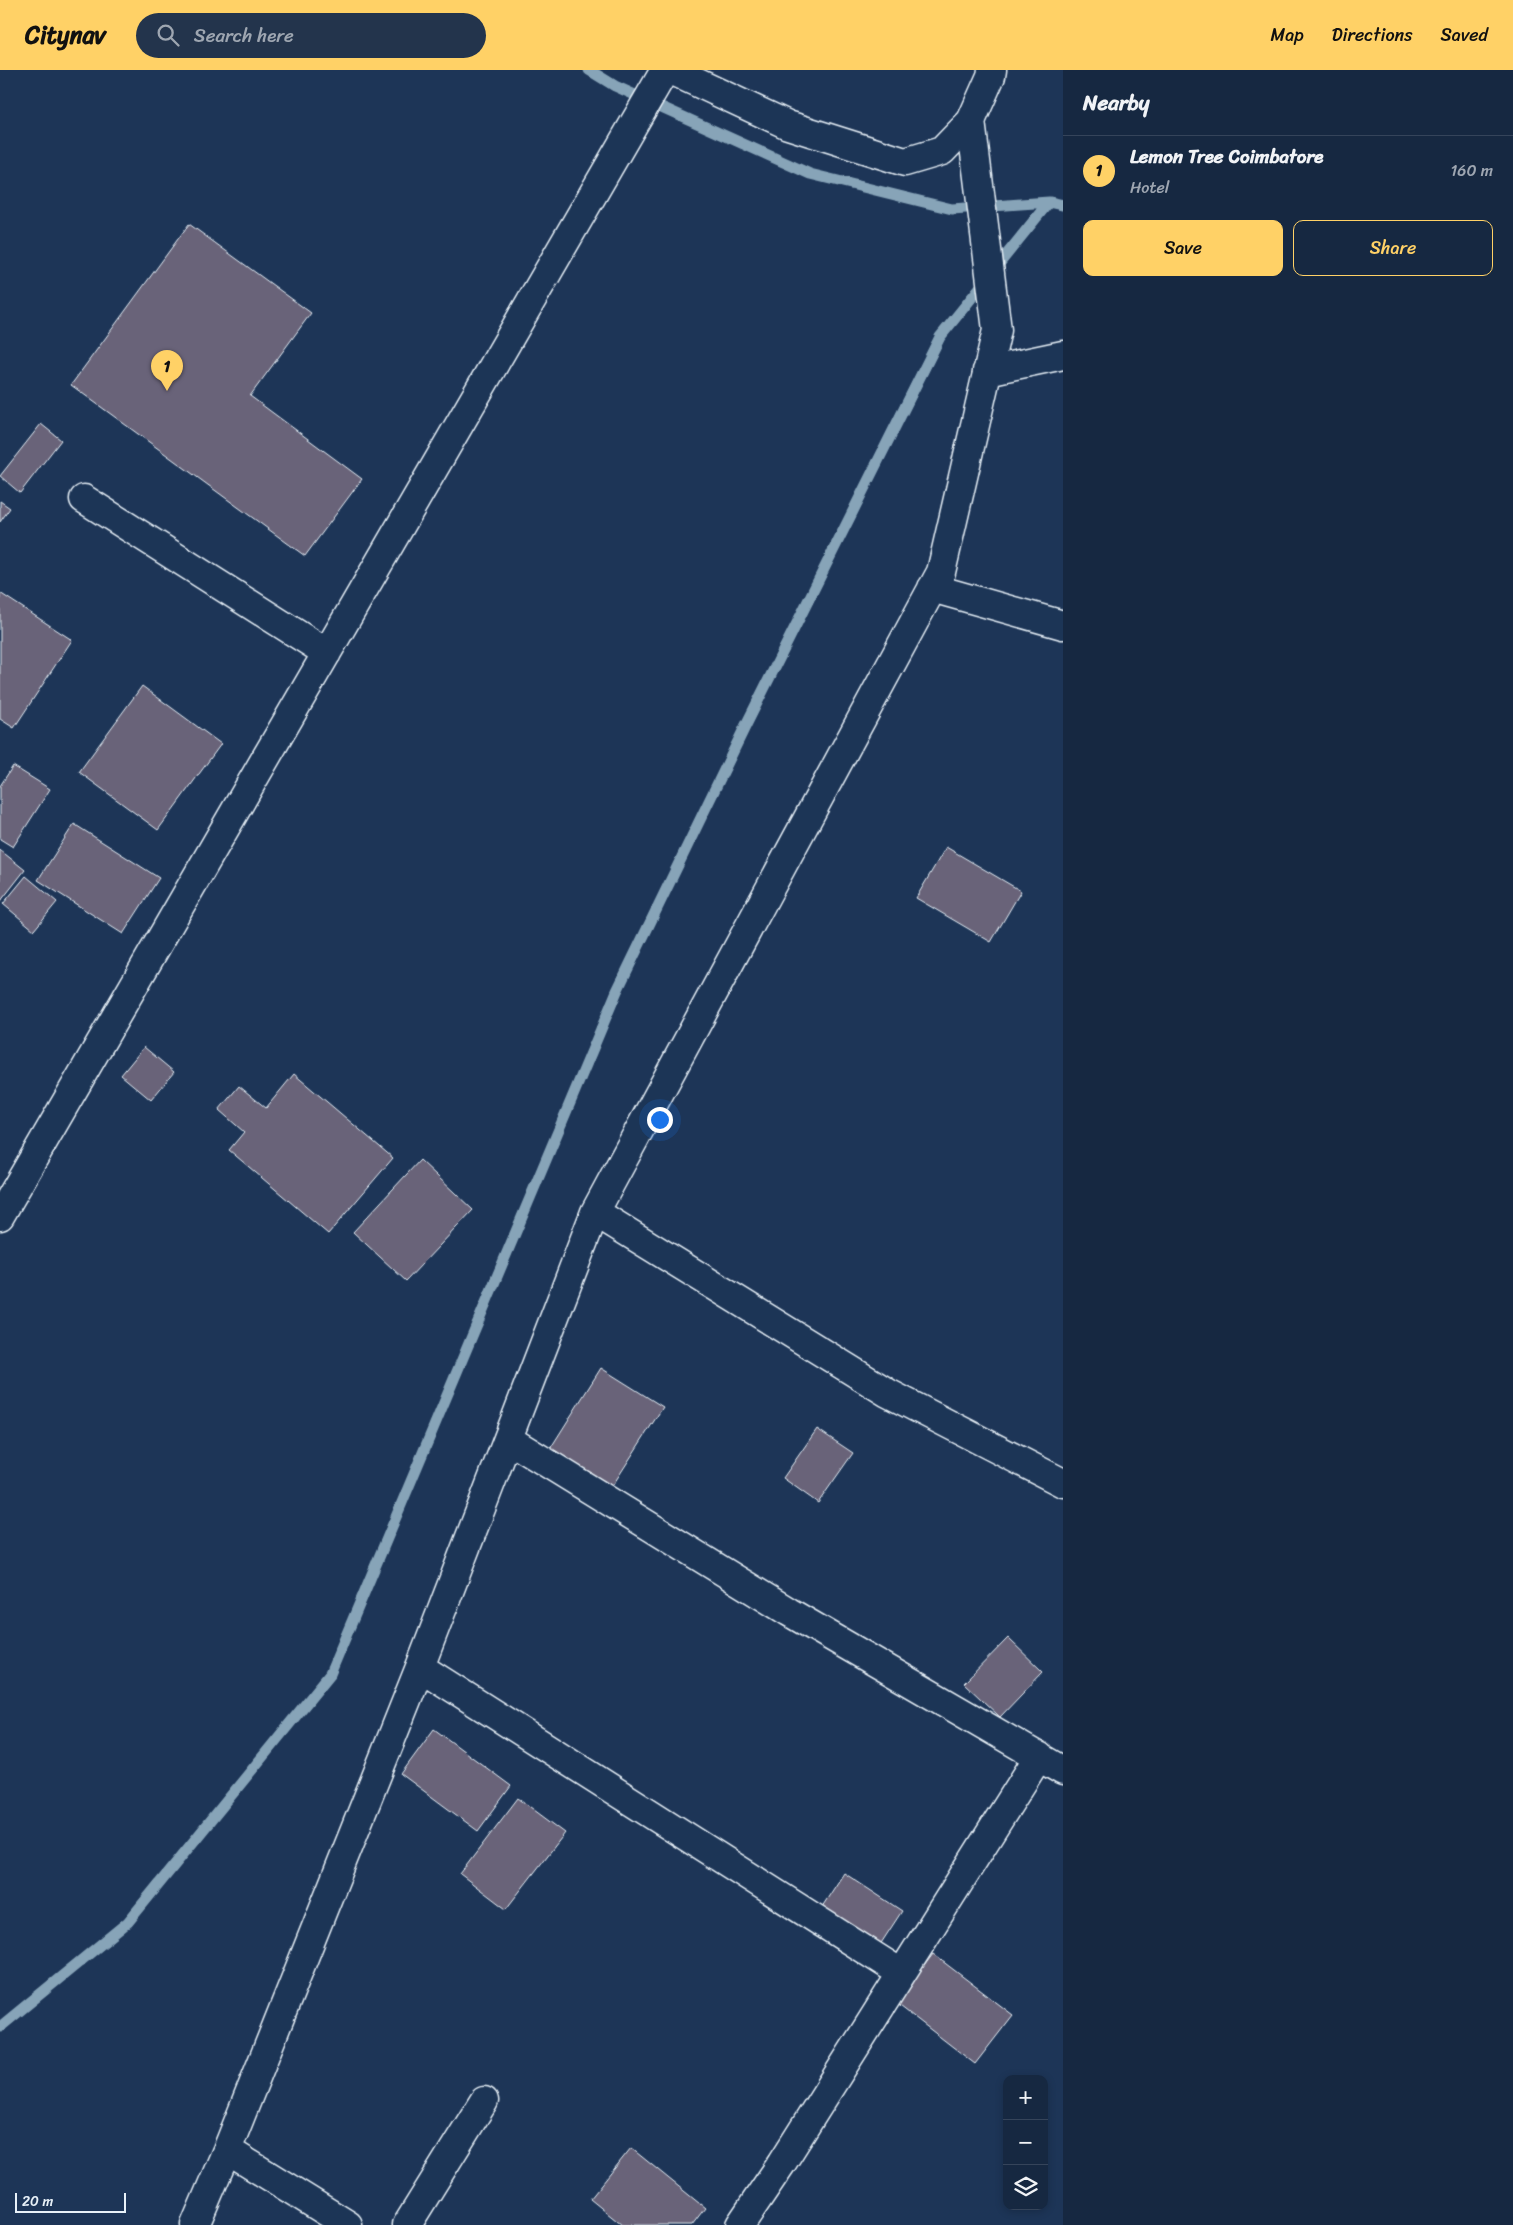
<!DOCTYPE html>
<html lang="en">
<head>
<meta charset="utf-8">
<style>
  body { margin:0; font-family:Sriracha,sans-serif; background:#23344c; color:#f1f3f6 }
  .controls { position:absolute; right:15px; bottom:15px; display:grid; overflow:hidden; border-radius:10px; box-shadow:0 2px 8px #0003 }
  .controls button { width:45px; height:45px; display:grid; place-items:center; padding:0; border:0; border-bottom:1px solid #35445a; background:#162841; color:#f1f3f6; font:25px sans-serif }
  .scale { position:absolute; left:15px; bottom:12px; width:111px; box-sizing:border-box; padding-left:5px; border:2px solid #e8f1f8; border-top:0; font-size:14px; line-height:18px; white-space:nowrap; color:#e8f1f8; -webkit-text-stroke:4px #1d3557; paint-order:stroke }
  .you { position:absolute; left:659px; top:1049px; width:18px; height:18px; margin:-12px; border:4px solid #fff; border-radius:50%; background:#1a73e8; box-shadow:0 0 0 8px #1a73e833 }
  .badge { display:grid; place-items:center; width:32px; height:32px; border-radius:50%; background:#ffd166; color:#111; font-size:16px; font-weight:700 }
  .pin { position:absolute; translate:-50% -41px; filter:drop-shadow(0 1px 2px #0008) }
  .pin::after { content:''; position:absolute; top:26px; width:18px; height:15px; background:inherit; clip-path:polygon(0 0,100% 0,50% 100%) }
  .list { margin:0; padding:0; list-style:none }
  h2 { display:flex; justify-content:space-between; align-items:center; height:65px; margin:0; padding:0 20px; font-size:21px }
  h2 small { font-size:16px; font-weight:400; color:#9ea6b1 }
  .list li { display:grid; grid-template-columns:32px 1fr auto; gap:15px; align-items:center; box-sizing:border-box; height:70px; padding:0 20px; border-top:1px solid #35445a }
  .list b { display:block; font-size:19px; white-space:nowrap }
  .list p { margin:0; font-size:16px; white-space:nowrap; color:#9ea6b1 }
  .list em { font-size:16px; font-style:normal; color:#9ea6b1 }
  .actions { display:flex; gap:10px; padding:15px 20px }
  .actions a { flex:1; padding:11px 0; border:1px solid #ffd166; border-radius:10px; text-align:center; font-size:18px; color:#ffd166 }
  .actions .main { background:#ffd166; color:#111 }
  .icon { flex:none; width:28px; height:28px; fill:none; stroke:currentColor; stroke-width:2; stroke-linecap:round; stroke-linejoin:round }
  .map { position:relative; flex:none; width:1063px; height:2155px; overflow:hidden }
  header { display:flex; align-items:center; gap:30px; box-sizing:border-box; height:70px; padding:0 25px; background:#ffd166; color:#111 }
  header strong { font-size:24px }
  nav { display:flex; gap:28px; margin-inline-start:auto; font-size:18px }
  .search { width:350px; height:45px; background:#23344c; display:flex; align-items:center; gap:12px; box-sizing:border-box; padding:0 18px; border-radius:28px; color:#9ea6b1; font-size:19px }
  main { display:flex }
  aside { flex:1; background:#162841 }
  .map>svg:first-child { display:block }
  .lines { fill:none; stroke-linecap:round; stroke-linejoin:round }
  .stream { stroke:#87a4b8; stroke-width:11 }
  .building { fill:#696479; stroke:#e8f1f8 }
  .minor-casing { stroke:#e8f1f8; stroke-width:31 }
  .major-casing { stroke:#e8f1f8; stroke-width:31 }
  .minor { stroke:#1d3557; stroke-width:28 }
  .major { stroke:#1d3557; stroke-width:28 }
</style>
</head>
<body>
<header>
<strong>Citynav</strong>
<div class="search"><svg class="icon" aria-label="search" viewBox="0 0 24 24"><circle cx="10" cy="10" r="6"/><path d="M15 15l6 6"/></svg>Search here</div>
<nav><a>Map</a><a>Directions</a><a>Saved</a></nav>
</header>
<main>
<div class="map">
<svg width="1063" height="2155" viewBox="0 0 1063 2155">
  <rect width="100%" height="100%" fill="#1d3557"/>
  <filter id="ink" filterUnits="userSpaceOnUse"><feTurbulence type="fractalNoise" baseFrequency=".02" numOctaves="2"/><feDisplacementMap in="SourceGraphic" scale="10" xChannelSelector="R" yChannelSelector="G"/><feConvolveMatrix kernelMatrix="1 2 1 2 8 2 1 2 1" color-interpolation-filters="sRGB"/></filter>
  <g filter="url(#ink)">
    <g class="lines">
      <path class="stream" d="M589 0 615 16 810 104 952 139 1049 132
        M0 1957 128 1852 330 1604 617 921 744 659 940 267 1049 132 1063 135"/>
    </g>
    <path class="building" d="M189 154 311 243 250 326 362 409 305 486 71 315Z
      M41 354 61 370 20 423 0 406Z
      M0 431 10 438 0 452Z
      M0 523 72 570 14 658 0 649Z
      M142 616 221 674 158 760 79 702Z
      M13 696 50 719 13 777 0 769V716Z
      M74 754 159 808 123 864 38 810Z
      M946 777 1021 821 991 872 916 828Z
      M0 780 25 800 0 832Z
      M26 806 57 832 34 860 3 834Z
      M144 977 174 1002 151 1030 121 1005Z
      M294 1004 393 1088 328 1164 229 1080 244 1062 219 1040 239 1016 266 1038Z
      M420 1090 473 1140 406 1211 353 1162Z
      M601 1298 663 1337 611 1418 550 1379Z
      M817 1359 853 1383 818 1433 783 1408Z
      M1008 1568 1043 1602 1000 1647 964 1613Z
      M434 1659 511 1716 478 1761 401 1704Z
      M518 1728 565 1763 506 1839 460 1804Z
      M844 1803 902 1841 874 1884 816 1846Z
      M933 1884 1013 1945 975 1994 896 1933Z
      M631 2078 705 2138 692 2155H622L590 2129Z"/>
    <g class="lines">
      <g class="minor-casing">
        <path id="minor" d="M987 301 1063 285
          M84 429 327 583
          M932 518 1063 555
          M595 1142 888 1323 1063 1413
          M0 1146 665 0
          M508 1369 789 1542 1063 1701
          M420 1597 901 1903
          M227 2080 348 2155
          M195 2155 227 2080 420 1597 595 1142 941 502 997 260 971 51
          M407 2155 484 2031
          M740 2155 782 2093 1039 1686"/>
      </g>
      <g class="major-casing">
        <path id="major" d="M670 0 788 55 905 92 942 81 971 51 991 6 992 0"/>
      </g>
      <use href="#minor" class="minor"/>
      <use href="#major" class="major"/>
    </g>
  </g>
</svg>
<div class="controls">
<button>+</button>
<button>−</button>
<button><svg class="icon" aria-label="layers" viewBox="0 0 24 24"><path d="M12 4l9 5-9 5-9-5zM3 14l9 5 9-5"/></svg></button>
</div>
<div class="scale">20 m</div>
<div class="you"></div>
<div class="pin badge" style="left:167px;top:321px">1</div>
</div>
<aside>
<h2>Nearby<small></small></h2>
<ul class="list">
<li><span class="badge">1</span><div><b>Lemon Tree Coimbatore</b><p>Hotel</p></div><em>160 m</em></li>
</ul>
<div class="actions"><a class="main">Save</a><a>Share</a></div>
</aside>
</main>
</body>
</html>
